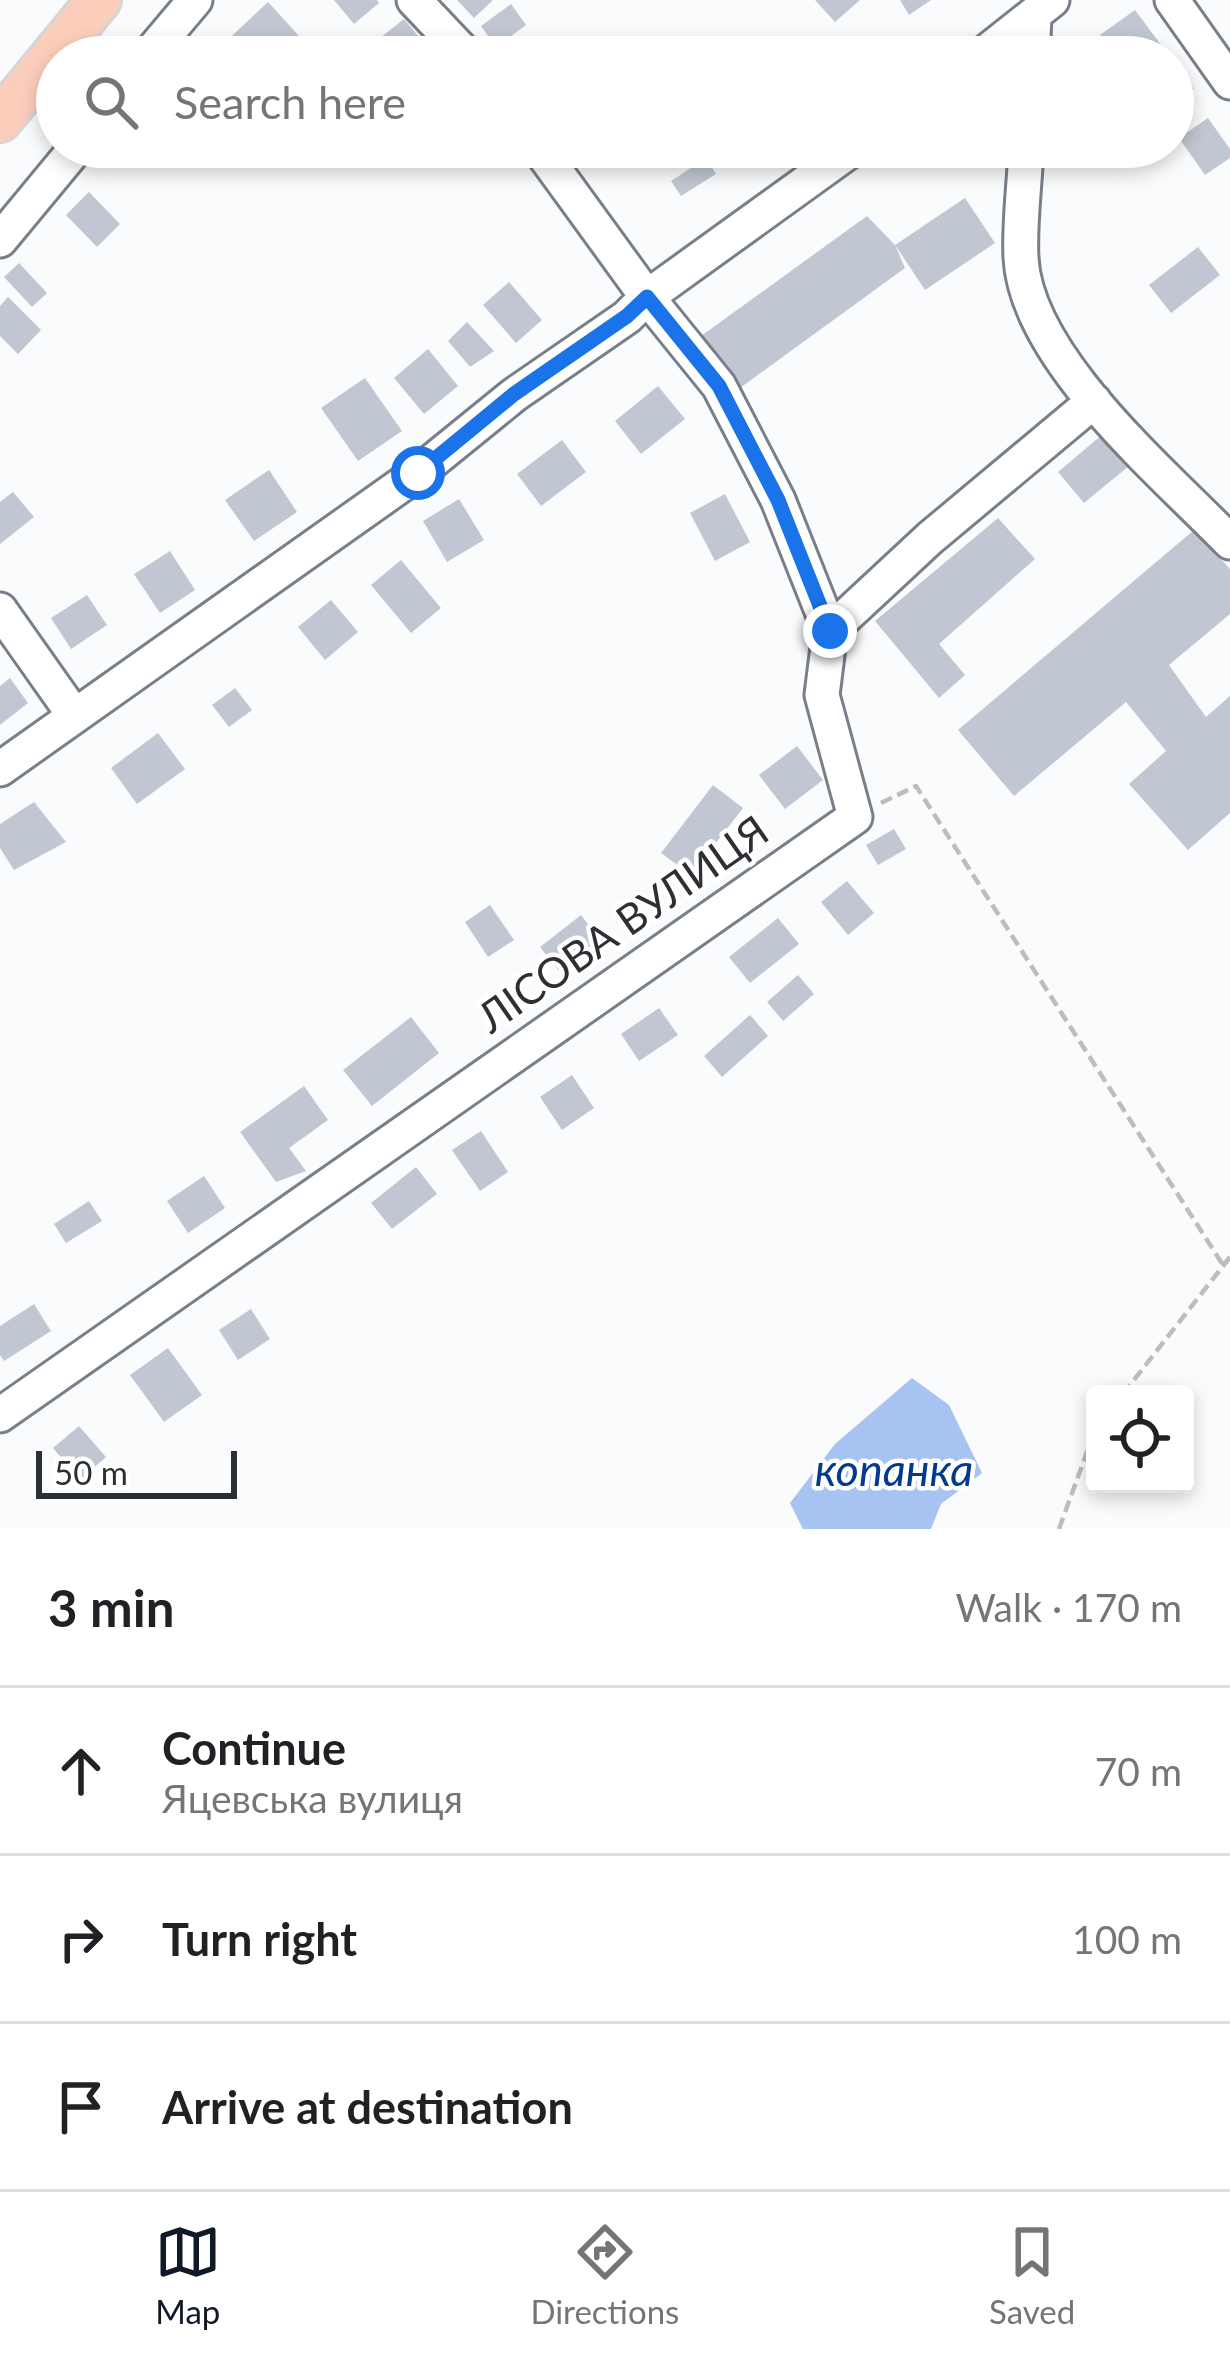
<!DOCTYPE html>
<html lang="en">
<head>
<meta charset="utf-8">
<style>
  body { margin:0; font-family:Lato,sans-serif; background:#f6f6f6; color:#202124 }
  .controls { position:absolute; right:36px; bottom:36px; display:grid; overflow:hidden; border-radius:12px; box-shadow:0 6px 18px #0003 }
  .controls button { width:108px; height:108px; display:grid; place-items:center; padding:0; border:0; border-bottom:3px solid #e0e0e0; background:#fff; color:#202124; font:60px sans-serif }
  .scale { position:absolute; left:36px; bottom:30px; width:201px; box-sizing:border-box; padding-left:12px; border:6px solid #2c2f33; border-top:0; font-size:33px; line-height:42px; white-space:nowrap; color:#2c2f33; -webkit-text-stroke:9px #fff; paint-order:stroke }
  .stop { position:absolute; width:36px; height:36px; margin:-27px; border:9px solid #1a73e8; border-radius:50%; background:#fff }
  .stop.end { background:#1a73e8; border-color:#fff; box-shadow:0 3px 12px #0008 }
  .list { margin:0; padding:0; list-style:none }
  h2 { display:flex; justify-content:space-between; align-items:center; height:156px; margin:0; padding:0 48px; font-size:51px }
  h2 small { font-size:39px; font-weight:400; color:#757577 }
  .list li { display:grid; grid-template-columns:78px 1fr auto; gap:36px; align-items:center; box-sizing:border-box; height:168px; padding:0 48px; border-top:3px solid #e0e0e0 }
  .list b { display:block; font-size:45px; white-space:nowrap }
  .list p { margin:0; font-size:39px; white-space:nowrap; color:#757577 }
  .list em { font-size:39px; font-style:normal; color:#757577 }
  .icon { flex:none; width:66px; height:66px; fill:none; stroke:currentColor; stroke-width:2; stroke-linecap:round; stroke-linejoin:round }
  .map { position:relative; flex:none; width:1230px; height:1529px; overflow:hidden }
  .search { position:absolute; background:#fff; box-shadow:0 6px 18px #0003; left:36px; right:36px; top:36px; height:132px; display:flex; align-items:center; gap:30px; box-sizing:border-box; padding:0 42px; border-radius:66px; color:#757577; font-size:45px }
  .sheet { height:660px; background:#fff }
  nav { display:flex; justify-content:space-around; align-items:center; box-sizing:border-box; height:168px; border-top:3px solid #e0e0e0; background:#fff; font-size:33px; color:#757577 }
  nav a { display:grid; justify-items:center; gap:6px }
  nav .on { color:#111827 }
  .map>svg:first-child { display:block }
  .water { fill:#a7c3f1 }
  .building { fill:#c0c7d2 }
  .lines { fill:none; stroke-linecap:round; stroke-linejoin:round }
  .minor-casing { stroke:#797f89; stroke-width:39 }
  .major-casing { stroke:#d5d5d6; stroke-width:48 }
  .path { stroke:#bbbdbf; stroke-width:4.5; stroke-dasharray:12 6; stroke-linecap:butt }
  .minor { stroke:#fff; stroke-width:33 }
  .major { stroke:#fbcebc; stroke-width:42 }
  .route { stroke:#1a73e8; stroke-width:15 }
  .labels { text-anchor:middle; stroke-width:9; stroke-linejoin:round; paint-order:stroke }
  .street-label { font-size:42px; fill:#2c2f33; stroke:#fff }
  .water-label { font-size:45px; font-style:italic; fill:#023a90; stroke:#fff }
</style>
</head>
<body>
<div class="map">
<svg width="1230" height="1529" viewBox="0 0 1230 1529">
  <rect width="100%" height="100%" fill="#fafbfd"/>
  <path class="water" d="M912 1378 949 1405 982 1473 941 1504 931 1529H803L790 1503 835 1444Z"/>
  <path class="building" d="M334 0H377L379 3 354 24Z
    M457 0H493L474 18Z
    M815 0H860L835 22Z
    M900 0H931L909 15Z
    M268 2 300 37 279 57H229L220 47Z
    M511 4 526 25 496 47 481 26Z
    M1135 10 1170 57H1116L1100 35Z
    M404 19 419 37 389 57 376 41Z
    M546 37 562 57H519Z
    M1173 61 1194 89 1173 105Z
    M1208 118 1230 149V158L1205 175 1179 138Z
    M706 158 716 174 681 196 671 181Z
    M89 192 120 224 97 247 66 215Z
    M965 198 995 243 925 290 895 245Z
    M867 216 895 245 905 268 740 388 701 336Z
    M1198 247 1220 275 1171 313 1149 285Z
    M19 263 47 293 32 307 4 277Z
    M509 282 542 320 516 343 483 305Z
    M8 297 41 330 18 354 0 336V306Z
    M467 322 494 351 470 367 448 341Z
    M428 349 458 386 424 414 394 378Z
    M365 378 402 431 358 461 321 408Z
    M658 386 685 419 641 454 615 421Z
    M1103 434 1129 466 1084 503 1058 472Z
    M562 440 586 472 541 506 517 474Z
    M269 470 297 512 254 541 225 500Z
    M13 492 34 517 0 544V502Z
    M725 494 750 542 715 561 690 513Z
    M459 499 484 540 447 562 423 521Z
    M998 518 1035 559 939 644 965 675 939 698 875 621Z
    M1194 530 1230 569V614L1169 665 1206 717 1230 696V813L1188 850 1129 784 1166 751 1126 702 1014 796 958 730Z
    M170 551 195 590 160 613 134 574Z
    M401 560 441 608 411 633 371 585Z
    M87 595 107 625 71 649 51 618Z
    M331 600 358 632 325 660 298 627Z
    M10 678 28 703 0 725V686Z
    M235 688 252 710 229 727 212 705Z
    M158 733 185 769 137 804 111 768Z
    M797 746 823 780 785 809 759 775Z
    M713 785 743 808 691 875 661 853Z
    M34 802 66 842 14 870 0 848V824Z
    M894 829 906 849 878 865 866 845Z
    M847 881 874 913 848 935 821 902Z
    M490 905 514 940 488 957 465 922Z
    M581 915 600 940 559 971 540 947Z
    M778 918 799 944 750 983 729 957Z
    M798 975 814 994 783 1021 767 1002Z
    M659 1008 678 1035 639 1061 621 1034Z
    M750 1015 768 1036 722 1077 704 1056Z
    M411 1017 439 1053 372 1106 343 1070Z
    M572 1075 594 1108 562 1130 540 1097Z
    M304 1086 328 1120 289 1148 306 1171 276 1182 240 1132Z
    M481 1131 508 1172 480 1191 452 1150Z
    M416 1167 437 1194 392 1229 371 1203Z
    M204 1176 225 1208 188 1233 167 1201Z
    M89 1201 102 1221 66 1243 54 1224Z
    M34 1304 51 1331 4 1361 0 1355V1326Z
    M251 1309 270 1339 238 1360 219 1330Z
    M168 1348 202 1395 164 1422 130 1375Z
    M79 1426 106 1457 80 1480 53 1448Z"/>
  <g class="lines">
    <g class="minor-casing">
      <path id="minor" d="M414 0 468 57
        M1172 0 1230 82
        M147 57 195 0
        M980 57 1052 0
        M1032 57 1034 18
        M538 147 647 297 719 386 778 500 830 631
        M1026 147C1025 183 1019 221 1021 258 1026 358 1163 473 1230 542
        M0 240 77 147
        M0 610 74 715
        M0 769 418 473 514 395 627 317 647 297 855 147
        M0 1415 855 817 822 695 830 631 930 538 1094 401"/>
    </g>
    <g class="major-casing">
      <path id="major" d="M0 120 99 0"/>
    </g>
    <path class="path" d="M881 803 916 786 1223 1265
      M1123 1394 1230 1257
      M1059 1529 1095 1430"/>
    <use href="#minor" class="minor"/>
    <use href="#major" class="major"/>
  </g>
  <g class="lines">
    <path class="route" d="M418 473 514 394 627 316 647 297 719 386 778 500 830 631"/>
  </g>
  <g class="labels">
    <g class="street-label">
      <text transform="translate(623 924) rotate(-35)" y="15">ЛІСОВА ВУЛИЦЯ</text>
    </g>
    <g class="water-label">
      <text x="894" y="1486">копанка</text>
    </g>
  </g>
</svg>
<div class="controls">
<button><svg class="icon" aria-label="locate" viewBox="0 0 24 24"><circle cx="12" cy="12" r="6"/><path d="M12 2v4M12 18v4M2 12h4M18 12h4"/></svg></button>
</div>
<div class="scale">50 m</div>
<div class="stop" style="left:418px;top:473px"></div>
<div class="stop end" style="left:830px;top:631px"></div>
<div class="search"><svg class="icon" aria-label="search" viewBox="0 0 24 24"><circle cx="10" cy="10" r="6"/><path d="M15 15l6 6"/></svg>Search here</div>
</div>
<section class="sheet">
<h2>3 min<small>Walk · 170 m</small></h2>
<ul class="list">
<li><svg class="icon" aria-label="ahead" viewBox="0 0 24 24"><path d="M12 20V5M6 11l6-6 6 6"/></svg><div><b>Continue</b><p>Яцевська вулиця</p></div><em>70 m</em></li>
<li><svg class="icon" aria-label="right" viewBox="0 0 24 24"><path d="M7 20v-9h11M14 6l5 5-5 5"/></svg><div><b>Turn right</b></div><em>100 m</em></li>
<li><svg class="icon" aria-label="arrive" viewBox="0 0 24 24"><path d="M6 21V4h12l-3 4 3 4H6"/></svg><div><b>Arrive at destination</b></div></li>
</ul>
</section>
<nav>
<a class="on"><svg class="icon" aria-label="map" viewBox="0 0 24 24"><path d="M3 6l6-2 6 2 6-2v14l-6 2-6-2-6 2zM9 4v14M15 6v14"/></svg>Map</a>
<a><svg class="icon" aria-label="directions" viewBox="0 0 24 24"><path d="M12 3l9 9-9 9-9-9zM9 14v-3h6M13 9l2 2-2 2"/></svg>Directions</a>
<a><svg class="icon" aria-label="saved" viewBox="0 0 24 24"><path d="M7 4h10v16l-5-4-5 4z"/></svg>Saved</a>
</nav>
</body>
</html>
